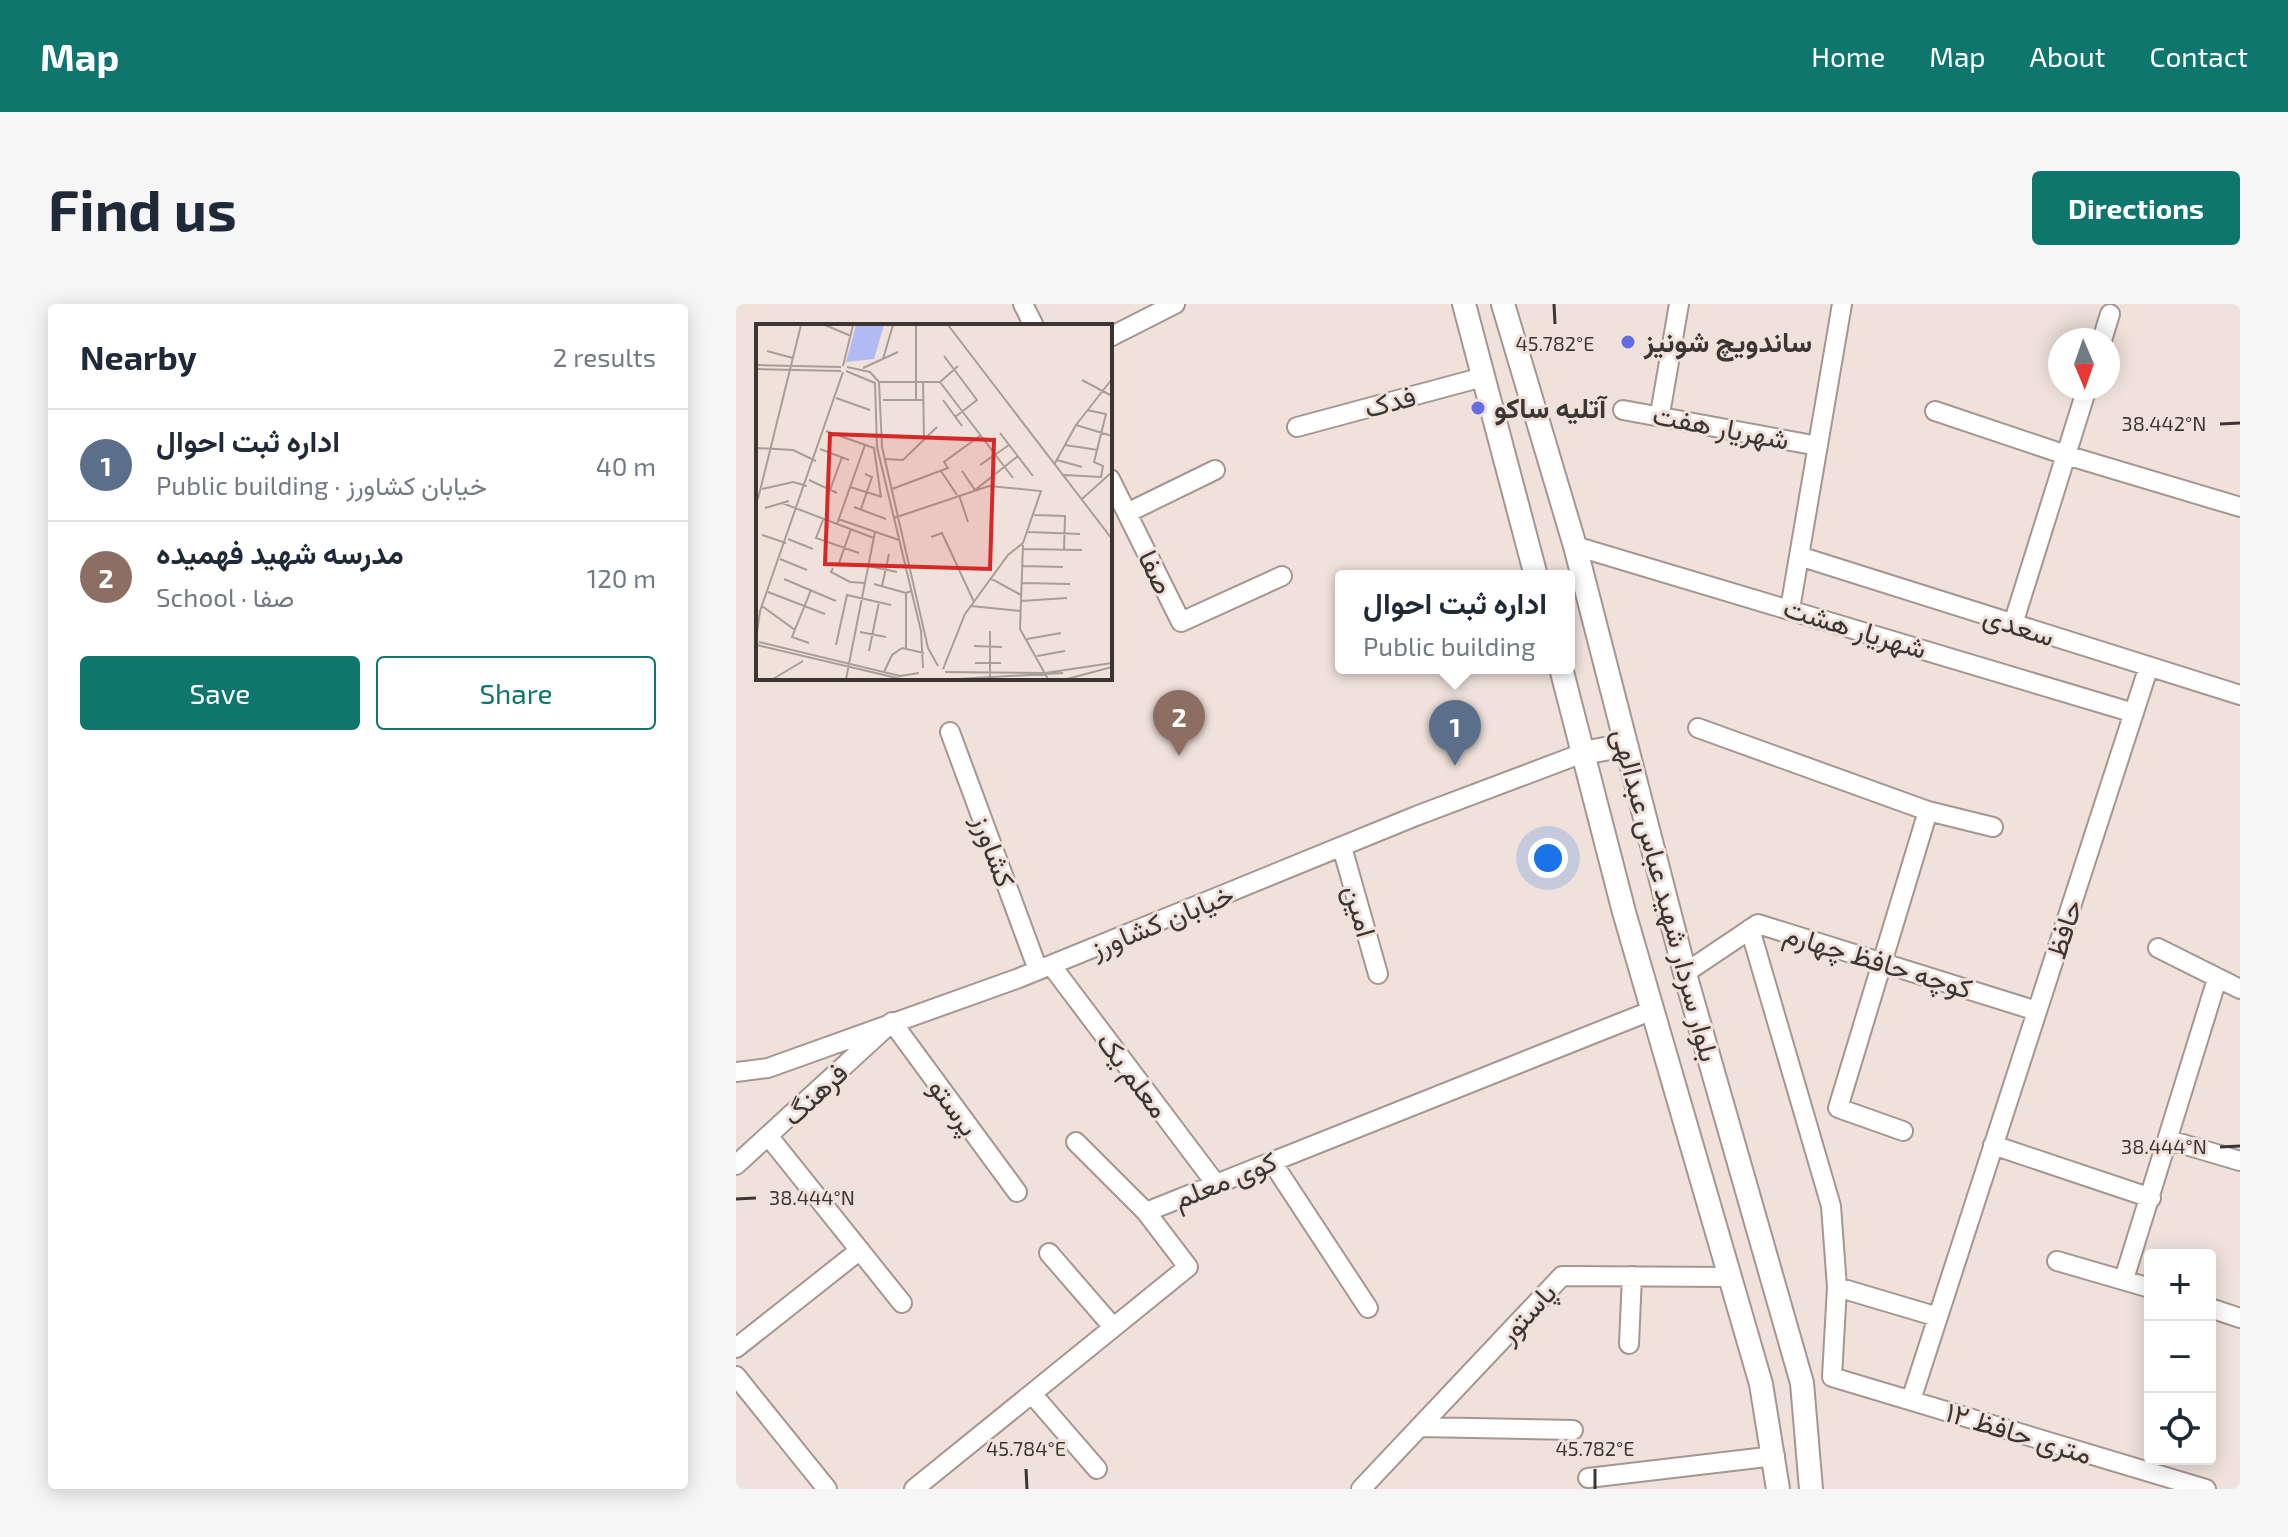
<!DOCTYPE html>
<html lang="en">
<head>
<meta charset="utf-8">
<style>
  body { margin:0; font-family:"Exo 2",Vazirmatn,sans-serif; background:#f6f6f7; color:#1f2937 }
  .controls { position:absolute; right:24px; bottom:24px; display:grid; overflow:hidden; border-radius:8px; box-shadow:0 4px 20px #0003 }
  .controls button { width:72px; height:72px; display:grid; place-items:center; padding:0; border:0; border-bottom:2px solid #e0e1e3; background:#fff; color:#1f2937; font:40px sans-serif }
  .compass { position:absolute; left:1312px; top:24px; width:72px; height:72px; border-radius:50%; background:#fff; box-shadow:0 4px 20px #0003; rotate:178deg }
  .you { position:absolute; left:812px; top:554px; width:28px; height:28px; margin:-20px; border:6px solid #fff; border-radius:50%; background:#1a73e8; box-shadow:0 0 0 12px #1a73e833 }
  .badge { display:grid; place-items:center; width:52px; height:52px; border-radius:50%; background:#0f766e; color:#fff; font-size:26px; font-weight:700 }
  .pin { position:absolute; translate:-50% -66px; filter:drop-shadow(0 2px 4px #0008) }
  .pin::after { content:''; position:absolute; top:42px; width:28px; height:24px; background:inherit; clip-path:polygon(0 0,100% 0,50% 100%) }
  .popup { position:absolute; left:599px; top:266px; width:240px; height:104px; box-sizing:border-box; display:grid; place-content:center; border-radius:8px; background:#fff; filter:drop-shadow(0 2px 6px #0005); font-size:26px; white-space:nowrap; color:#747a83 }
  .popup b { font-size:30px; color:#1f2937 }
  .popup::after { content:''; position:absolute; left:50%; top:100%; margin-left:-16px; border:16px solid transparent; border-top-color:#fff }
  .list { margin:0; padding:0; list-style:none }
  h2 { display:flex; justify-content:space-between; align-items:center; height:104px; margin:0; padding:0 32px; font-size:34px }
  h2 small { font-size:26px; font-weight:400; color:#747a83 }
  .list li { display:grid; grid-template-columns:52px 1fr auto; gap:24px; align-items:center; box-sizing:border-box; height:112px; padding:0 32px; border-top:2px solid #e0e1e3 }
  .list b { display:block; font-size:30px; white-space:nowrap }
  .list p { margin:0; font-size:26px; white-space:nowrap; color:#747a83 }
  .list em { font-size:26px; font-style:normal; color:#747a83 }
  .actions { display:flex; gap:16px; padding:24px 32px }
  .actions a { flex:1; padding:18px 0; border:2px solid #0f766e; border-radius:8px; text-align:center; font-size:28px; color:#0f766e }
  .actions .main { background:#0f766e; color:#fff }
  .icon { flex:none; width:44px; height:44px; fill:none; stroke:currentColor; stroke-width:2; stroke-linecap:round; stroke-linejoin:round }
  .map { position:relative; flex:none; width:1504px; height:1185px; overflow:hidden; border-radius:8px }
  header { display:flex; align-items:center; gap:48px; box-sizing:border-box; height:112px; padding:0 40px; background:#0f766e; color:#fff }
  header strong { font-size:38px }
  nav { display:flex; gap:44px; margin-inline-start:auto; font-size:28px }
  .intro { display:flex; align-items:center; justify-content:space-between; box-sizing:border-box; height:192px; padding:0 48px }
  h1 { margin:0; font-size:56px }
  .button { padding:20px 36px; border-radius:8px; background:#0f766e; color:#fff; font-size:28px; font-weight:700 }
  main { display:flex; gap:48px; padding:0 48px }
  aside { flex:1; background:#fff; border-radius:8px; box-shadow:0 4px 20px #0003 }
  .map>svg:first-child { display:block }
  .lines { fill:none; stroke-linecap:round; stroke-linejoin:round }
  .minor-casing { stroke:#a49690; stroke-width:22 }
  .tertiary-casing { stroke:#a49690; stroke-width:26 }
  .minor { stroke:#fff; stroke-width:18 }
  .tertiary { stroke:#fff; stroke-width:22 }
  .ticks { fill:none; stroke:#3b3533; stroke-width:3 }
  .poi-dot { fill:#656be4; stroke:#f0e2db; stroke-width:3 }
  .labels { text-anchor:middle; stroke-width:6; stroke-linejoin:round; paint-order:stroke }
  .poi-label { font-size:28px; font-weight:bold; fill:#3b3533; stroke:#f0e2db; text-anchor:start }
  .street-label { font-size:28px; fill:#3b3533; stroke:#f0e2db }
  .inset-road { fill:none; stroke:#a89d98; stroke-width:2 }
  .view { fill:#d62828; fill-opacity:0.15; stroke:#d62828; stroke-width:4 }
  .inset-edge { fill:none; stroke:#3b3533; stroke-width:4 }
  .ticks-label { font-size:20px; text-anchor:middle; fill:#3b3533; stroke:#f0e2db; stroke-width:6; stroke-linejoin:round; paint-order:stroke }
</style>
</head>
<body>
<header>
<strong>Map</strong>
<nav><a>Home</a><a>Map</a><a>About</a><a>Contact</a></nav>
</header>
<div class="intro"><h1>Find us</h1><a class="button">Directions</a></div>
<main>
<aside>
<h2>Nearby<small>2 results</small></h2>
<ul class="list">
<li><span class="badge" style="background:#5c6f8a">1</span><div><b>اداره ثبت احوال</b><p>Public building · خیابان کشاورز</p></div><em>40 m</em></li>
<li><span class="badge" style="background:#8d6e63">2</span><div><b>مدرسه شهید فهمیده</b><p>School · صفا</p></div><em>120 m</em></li>
</ul>
<div class="actions"><a class="main">Save</a><a>Share</a></div>
</aside>
<div class="map">
<svg width="1504" height="1185" viewBox="0 0 1504 1185">
  <rect width="100%" height="100%" fill="#f0e2db"/>
  <g class="lines">
    <g class="minor-casing">
      <path id="minor" d="M287 0 298 22
        M374 33 439 0
        M1366 36 1374 10
        M887 106 1082 142
        M1199 107 1330 151 1504 203
        M924 110 943 0
        M561 123 747 73
        M374 175 445 318 546 272
        M391 209 479 166
        M839 242 1398 409
        M1063 252 1504 391
        M1054 305 1106 0
        M1277 320 1351 84
        M962 424 1192 507 1257 523
        M214 428 302 666
        M606 543 642 670
        M1014 625 1095 902 1101 983 1096 1073 1470 1185
        M1422 644 1504 685
        M315 661 480 880
        M949 669 1022 620 1301 707
        M0 768 32 764 283 674 680 512 847 449
        M1167 827 1102 804 1192 507
        M33 833 166 999
        M1433 836 1504 857
        M340 838 410 908
        M1257 841 1415 894
        M536 858 632 1004
        M0 861 156 718 281 888
        M313 949 377 1023
        M1321 957 1414 984
        M1388 975 1481 675
        M1101 983 1202 1013
        M1474 1004 1504 1014
        M893 1040 896 972
        M0 1044 124 946
        M0 1072 91 1185
        M297 1091 361 1165
        M1175 1096 1412 365
        M683 1123 837 1126
        M852 1174 1039 1152
        M178 1185 452 963 410 908 917 706
        M625 1185 826 972 994 973"/>
    </g>
    <g class="tertiary-casing">
      <path id="tertiary" d="M728 0 800 272
        M767 0 839 242 951 677 1066 1079 1075 1185
        M825 364 888 608 1025 1080 1042 1185
        M847 449 890 441"/>
    </g>
    <use href="#minor" class="minor"/>
    <use href="#tertiary" class="tertiary"/>
  </g>
  <path class="ticks" d="M818 0 819 20M1484 120 1504 119M1484 843 1504 842M0 895 20 894M290 1165 291 1185M859 1165V1185"/>
  <g class="poi-dot">
    <circle cx="892" cy="38" r="8"/>
    <circle cx="742" cy="104" r="8"/>
  </g>
  <g class="labels">
    <g class="poi-label">
      <text x="908" y="48">ساندویچ شونیز</text>
      <text x="758" y="114">آتلیه ساکو</text>
    </g>
    <g class="street-label">
      <text transform="translate(654 98) rotate(-15)" y="10">فدک</text>
      <text transform="translate(985 123) rotate(11)" y="10">شهریار هفت</text>
      <text transform="translate(420 268) rotate(64)" y="10">صفا</text>
      <text transform="translate(1283 322) rotate(18)" y="10">سعدی</text>
      <text transform="translate(1119 324) rotate(17)" y="10">شهریار هشت</text>
      <text transform="translate(258 547) rotate(70)" y="10">کشاورز</text>
      <text transform="translate(930 591) rotate(75)" y="10">بلوار سردار شهید عباس عبدالهی</text>
      <text transform="translate(624 607) rotate(74)" y="10">امین</text>
      <text transform="translate(426 617) rotate(-22)" y="10">خیابان کشاورز</text>
      <text transform="translate(1328 625) rotate(-72)" y="10">حافظ</text>
      <text transform="translate(1142 657) rotate(17)" y="10">کوچه حافظ چهارم</text>
      <text transform="translate(397 771) rotate(53)" y="10">معلم یک</text>
      <text transform="translate(79 790) rotate(-43)" y="10">فرهنگ</text>
      <text transform="translate(218 803) rotate(54)" y="10">پرستو</text>
      <text transform="translate(489 876) rotate(-22)" y="10">کوی معلم</text>
      <text transform="translate(791 1009) rotate(-47)" y="10">پاستور</text>
      <text transform="translate(1283 1129) rotate(17)" y="10">۱۲ متری حافظ</text>
    </g>
  </g>
  <g transform="translate(20 20)">
    <rect width="356" height="356" fill="#f0e2db"/>
    <path d="M100 1H128L118 35 90 38Z" fill="#b1baf2"/>
    <path class="inset-road" d="M69 1 95 12M160 1V76H167M192 1 356 215M11 27 37 34M188 32 221 76 199 93M127 35 137 1M0 41 85 43M87 42 97 1M91 43 114 48 123 58 126 123 172 324 182 342M107 44 142 28M0 45 85 47M90 47 119 59 121 123 165 307 167 344M326 56 356 72M123 58H184L202 42M167 58 168 115M184 58 257 154M80 74 114 86M127 76H160M187 76 206 102M320 101 356 55M70 107 118 124 125 173M244 109 277 152M309 121 342 126M0 124 37 126 60 137M64 125 93 136M129 135 147 136 181 103M301 136 326 143M299 139 320 101 356 112M224 141 253 121M185 147 201 171M206 147 219 166 262 132M308 151 345 153 347 142 338 138 350 90 331 86M53 156 81 169M94 163 126 173M6 165 37 158 51 162M136 165 192 144 188 138 225 111M74 166 86 133M203 171 212 198M2 175 45 1M326 175 356 148M26 179 118 214M98 183 130 195M9 184 33 177M105 185 116 153 109 150M278 191 309 192 308 226M138 194 233 162 285 167 267 219 252 231 209 290 187 345M82 195 143 216M67 196 60 214 103 229M81 200 109 121M272 208 324 210M6 211 30 219M175 213 186 209 218 278M32 215 57 225M267 221 264 305 292 355M267 225 326 226M24 235 51 246M83 239 95 205M112 242 141 248M267 242 307 243M77 244 75 248 94 258 109 259M234 254 265 271M28 255 80 277M266 259 314 260M118 260 150 269M126 262 133 230M12 268 69 290M265 277 311 274M6 282 39 306M215 282 264 287M104 308 130 313M271 315 305 309M0 316 4 287 87 48M3 318 144 352 163 349M53 319 36 313 55 266M1 321 145 355M80 321 91 271 135 281M218 322 246 323M150 325V269L155 267M113 327 123 278M281 332 309 327M219 339H245M128 348 136 331 146 324 168 329M189 348 289 349 356 339M17 355 47 337M90 355 119 208M202 355 307 349M234 355V307M311 355 356 343"/>
    <path class="view" d="M74 110 238 116 234 245 69 240Z"/>
    <rect width="356" height="356" class="inset-edge"/>
  </g>
  <g class="ticks-label">
    <text x="819" y="47">45.782°E</text>
    <text x="1428" y="127">38.442°N</text>
    <text x="1428" y="850">38.444°N</text>
    <text x="76" y="901">38.444°N</text>
    <text x="290" y="1152">45.784°E</text>
    <text x="859" y="1152">45.782°E</text>
  </g>
</svg>
<div class="controls">
<button>+</button>
<button>−</button>
<button><svg class="icon" aria-label="locate" viewBox="0 0 24 24"><circle cx="12" cy="12" r="6"/><path d="M12 2v4M12 18v4M2 12h4M18 12h4"/></svg></button>
</div>
<svg class="compass" viewBox="-18 -18 36 36"><path d="M0-13l5 13h-10z" fill="#e53935"/><path d="M0 13l5-13h-10z" fill="#747a83"/></svg>
<div class="you"></div>
<div class="pin badge" style="left:719px;top:462px;background:#5c6f8a">1</div>
<div class="popup"><b>اداره ثبت احوال</b>Public building</div>
<div class="pin badge" style="left:443px;top:452px;background:#8d6e63">2</div>
</div>
</main>
</body>
</html>
